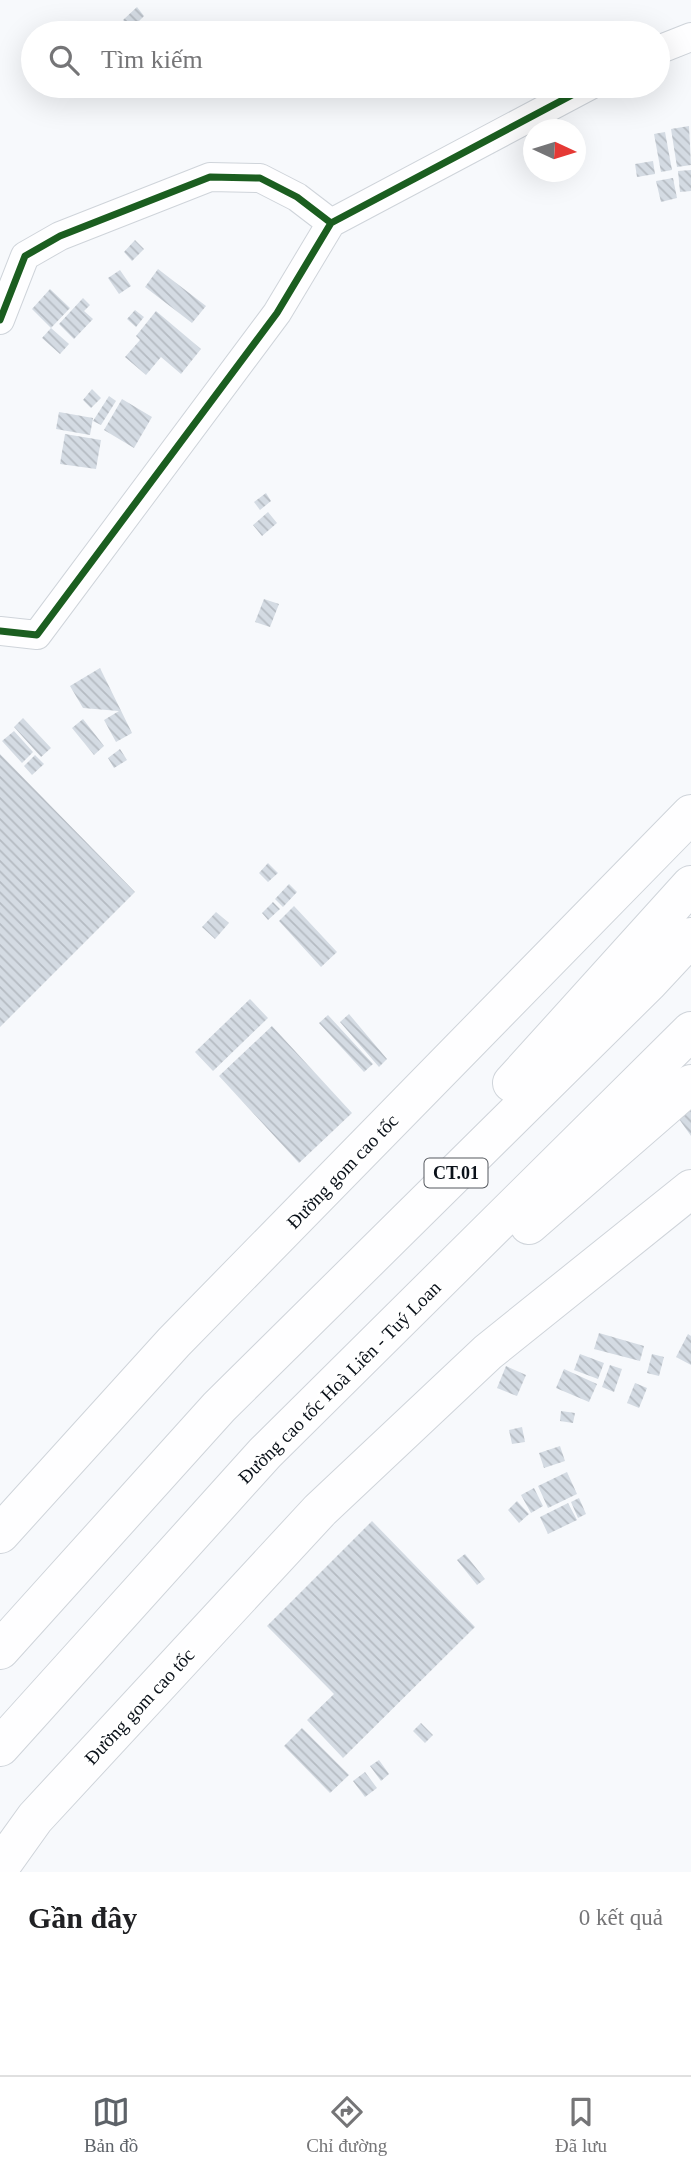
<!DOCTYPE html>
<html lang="vi">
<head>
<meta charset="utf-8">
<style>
  body { margin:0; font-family:Georgia,serif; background:#f6f6f6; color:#202124 }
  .compass { position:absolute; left:523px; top:119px; width:63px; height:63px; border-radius:50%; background:#fff; box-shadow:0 7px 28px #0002; rotate:94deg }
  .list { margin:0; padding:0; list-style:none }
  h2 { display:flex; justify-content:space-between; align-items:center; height:91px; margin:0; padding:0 28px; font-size:30px }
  h2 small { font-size:23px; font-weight:400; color:#757577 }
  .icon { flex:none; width:38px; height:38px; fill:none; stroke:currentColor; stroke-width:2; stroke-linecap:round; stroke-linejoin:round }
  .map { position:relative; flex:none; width:691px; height:1872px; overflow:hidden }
  .search { position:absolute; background:#fff; box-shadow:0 7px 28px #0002; left:21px; right:21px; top:21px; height:77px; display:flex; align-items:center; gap:18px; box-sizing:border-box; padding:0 24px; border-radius:38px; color:#757577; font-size:26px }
  .sheet { height:203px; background:#fff }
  nav { display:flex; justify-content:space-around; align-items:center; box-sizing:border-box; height:98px; border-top:2px solid #e0e0e0; background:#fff; font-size:19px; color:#757577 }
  nav a { display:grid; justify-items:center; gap:4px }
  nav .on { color:#5d6268 }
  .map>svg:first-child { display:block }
  .building { fill:url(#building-back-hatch) }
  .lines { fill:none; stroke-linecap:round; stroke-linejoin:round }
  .minor-casing { stroke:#cfd4da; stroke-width:30 }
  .secondary-casing { stroke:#cfd4da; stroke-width:40 }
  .motorway-casing { stroke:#cfd4da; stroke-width:40 }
  .minor { stroke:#fefeff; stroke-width:28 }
  .secondary { stroke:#fefeff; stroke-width:38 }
  .motorway { stroke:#fefeff; stroke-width:38 }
  .cycleway-casing { stroke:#fff; stroke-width:11 }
  .cycleway { stroke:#1b5e20; stroke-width:7 }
  .labels { text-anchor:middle; stroke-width:6; stroke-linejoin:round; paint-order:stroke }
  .shield { fill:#fff; stroke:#54585e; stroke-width:2 }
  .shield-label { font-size:18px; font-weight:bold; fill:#0a1119 }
  .street-label { font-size:19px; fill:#0a1119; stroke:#fff }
</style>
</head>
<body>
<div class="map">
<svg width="691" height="1872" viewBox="0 0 691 1872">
  <defs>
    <pattern id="building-back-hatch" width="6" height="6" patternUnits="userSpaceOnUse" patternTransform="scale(1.75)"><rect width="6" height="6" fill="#d4dbe3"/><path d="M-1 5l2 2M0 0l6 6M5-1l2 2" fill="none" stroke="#b5bbc2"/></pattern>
  </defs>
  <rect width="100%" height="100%" fill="#f7f9fc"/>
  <path class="building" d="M137 7 144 16 131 29 123 20Z
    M689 126 691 165 677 167 671 129Z
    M665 132 672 170 661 172 654 134Z
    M653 161 655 174 637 177 635 164Z
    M691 170V191L680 192 678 171Z
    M673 178 677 198 661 202 656 181Z
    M135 240 144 249 132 261 124 252Z
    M158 269 206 306 192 323 145 287Z
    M120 270 131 286 119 294 108 278Z
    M50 289 70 308 51 328 32 309Z
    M83 298 90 305 84 311 93 319 74 339 59 324Z
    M135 310 144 317 136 327 127 319Z
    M156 311 201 349 181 374 161 357 146 375 125 357 140 340 136 336Z
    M51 328 69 344 60 354 42 338Z
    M92 389 101 398 91 408 83 400Z
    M109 396 116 401 101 425 93 421Z
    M122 399 152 417 134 448 104 430Z
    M59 412 93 418 90 435 56 429Z
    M65 434 101 440 96 469 60 464Z
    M266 493 271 501 260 510 254 502Z
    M268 512 277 523 262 536 253 525Z
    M264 599 279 604 270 627 255 622Z
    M100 668 132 733 116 742 104 720 119 711 83 708 70 686Z
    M23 718 51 748 41 757 14 727Z
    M83 719 104 746 94 755 72 728Z
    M14 731 33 752 22 763 2 741Z
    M120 749 127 760 114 768 108 758Z
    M0 754 135 892 0 1027Z
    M35 755 44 764 32 775 24 766Z
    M268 863 278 873 268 882 259 873Z
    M289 884 297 892 283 907 275 899Z
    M273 902 280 909 268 920 262 913Z
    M294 906 337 952 321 967 279 921Z
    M216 912 229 923 215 939 202 927Z
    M250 999 268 1018 213 1071 195 1052Z
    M349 1014 387 1059 379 1067 340 1022Z
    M328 1015 373 1064 364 1072 319 1023Z
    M272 1026 352 1113 299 1163 219 1076Z
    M691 1110V1136L679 1119Z
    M599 1333 644 1346 640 1361 594 1349Z
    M688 1334 691 1336V1365L676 1357Z
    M580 1354 604 1363 598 1379 574 1370Z
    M652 1354 664 1357 659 1376 647 1373Z
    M610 1365 622 1369 614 1392 602 1387Z
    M506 1366 526 1375 517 1396 497 1388Z
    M564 1369 597 1384 589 1402 556 1388Z
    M635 1383 647 1388 639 1408 627 1403Z
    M561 1411 575 1413 573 1423 560 1421Z
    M522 1427 525 1442 512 1444 509 1430Z
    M560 1446 565 1461 544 1468 539 1453Z
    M567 1472 577 1494 548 1508 538 1486Z
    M534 1488 543 1506 531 1513 521 1495Z
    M579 1498 586 1514 578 1518 571 1502Z
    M517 1501 529 1514 519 1523 508 1510Z
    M568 1503 577 1520 548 1534 540 1517Z
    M372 1521 475 1627 343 1758 307 1720 334 1694 267 1626Z
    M465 1554 485 1579 477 1585 457 1560Z
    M421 1723 433 1735 425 1743 413 1731Z
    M302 1728 349 1775 330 1793 284 1746Z
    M379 1760 389 1774 381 1781 370 1766Z
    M365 1772 377 1788 365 1797 353 1781Z"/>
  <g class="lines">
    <g class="minor-casing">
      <path id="minor" d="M658 50 691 37
        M0 320 25 256 60 236 210 177 260 178 297 197 331 223
        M0 631 37 635 277 313 331 223 589 86"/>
    </g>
    <g class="secondary-casing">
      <path id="secondary" d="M0 1534 174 1342 691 814
        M0 1867 35 1818 320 1510 488 1352 691 1189"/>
    </g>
    <g class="motorway-casing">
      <path id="motorway" d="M512 1083 691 885
        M529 1225 691 1084
        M0 1650 219 1407 648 983 691 937
        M0 1747 265 1453 691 1031"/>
    </g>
    <use href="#minor" class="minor"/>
    <use href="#secondary" class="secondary"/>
    <use href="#motorway" class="motorway"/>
    <g class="cycleway-casing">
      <path id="cycleway" d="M0 320 25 256 60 236 210 177 260 178 297 197 331 223
        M0 631 37 635 277 313 331 223 589 86"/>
    </g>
    <use href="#cycleway" class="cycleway"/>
  </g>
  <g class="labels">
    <rect class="shield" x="424.5" y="1158.5" width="63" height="29" rx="5"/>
    <g class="shield-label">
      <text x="456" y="1179">CT.01</text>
    </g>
    <g class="street-label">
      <text transform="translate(342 1171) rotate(-46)" y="7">Đường gom cao tốc</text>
      <text transform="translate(339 1382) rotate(-45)" y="7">Đường cao tốc Hoà Liên - Tuý Loan</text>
      <text transform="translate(139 1706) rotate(-47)" y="7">Đường gom cao tốc</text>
    </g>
  </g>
</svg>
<svg class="compass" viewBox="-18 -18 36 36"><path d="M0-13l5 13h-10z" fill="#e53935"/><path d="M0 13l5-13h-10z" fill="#757577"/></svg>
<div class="search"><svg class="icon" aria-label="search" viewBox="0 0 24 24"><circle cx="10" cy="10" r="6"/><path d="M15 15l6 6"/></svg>Tìm kiếm</div>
</div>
<section class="sheet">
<h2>Gần đây<small>0 kết quả</small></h2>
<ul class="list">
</ul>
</section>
<nav>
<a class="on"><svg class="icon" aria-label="map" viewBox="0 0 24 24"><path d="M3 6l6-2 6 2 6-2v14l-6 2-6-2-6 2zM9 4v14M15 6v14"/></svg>Bản đồ</a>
<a><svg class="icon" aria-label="directions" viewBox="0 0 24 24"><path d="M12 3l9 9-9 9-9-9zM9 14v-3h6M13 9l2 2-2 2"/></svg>Chỉ đường</a>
<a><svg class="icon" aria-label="saved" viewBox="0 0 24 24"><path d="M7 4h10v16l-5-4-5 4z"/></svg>Đã lưu</a>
</nav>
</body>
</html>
